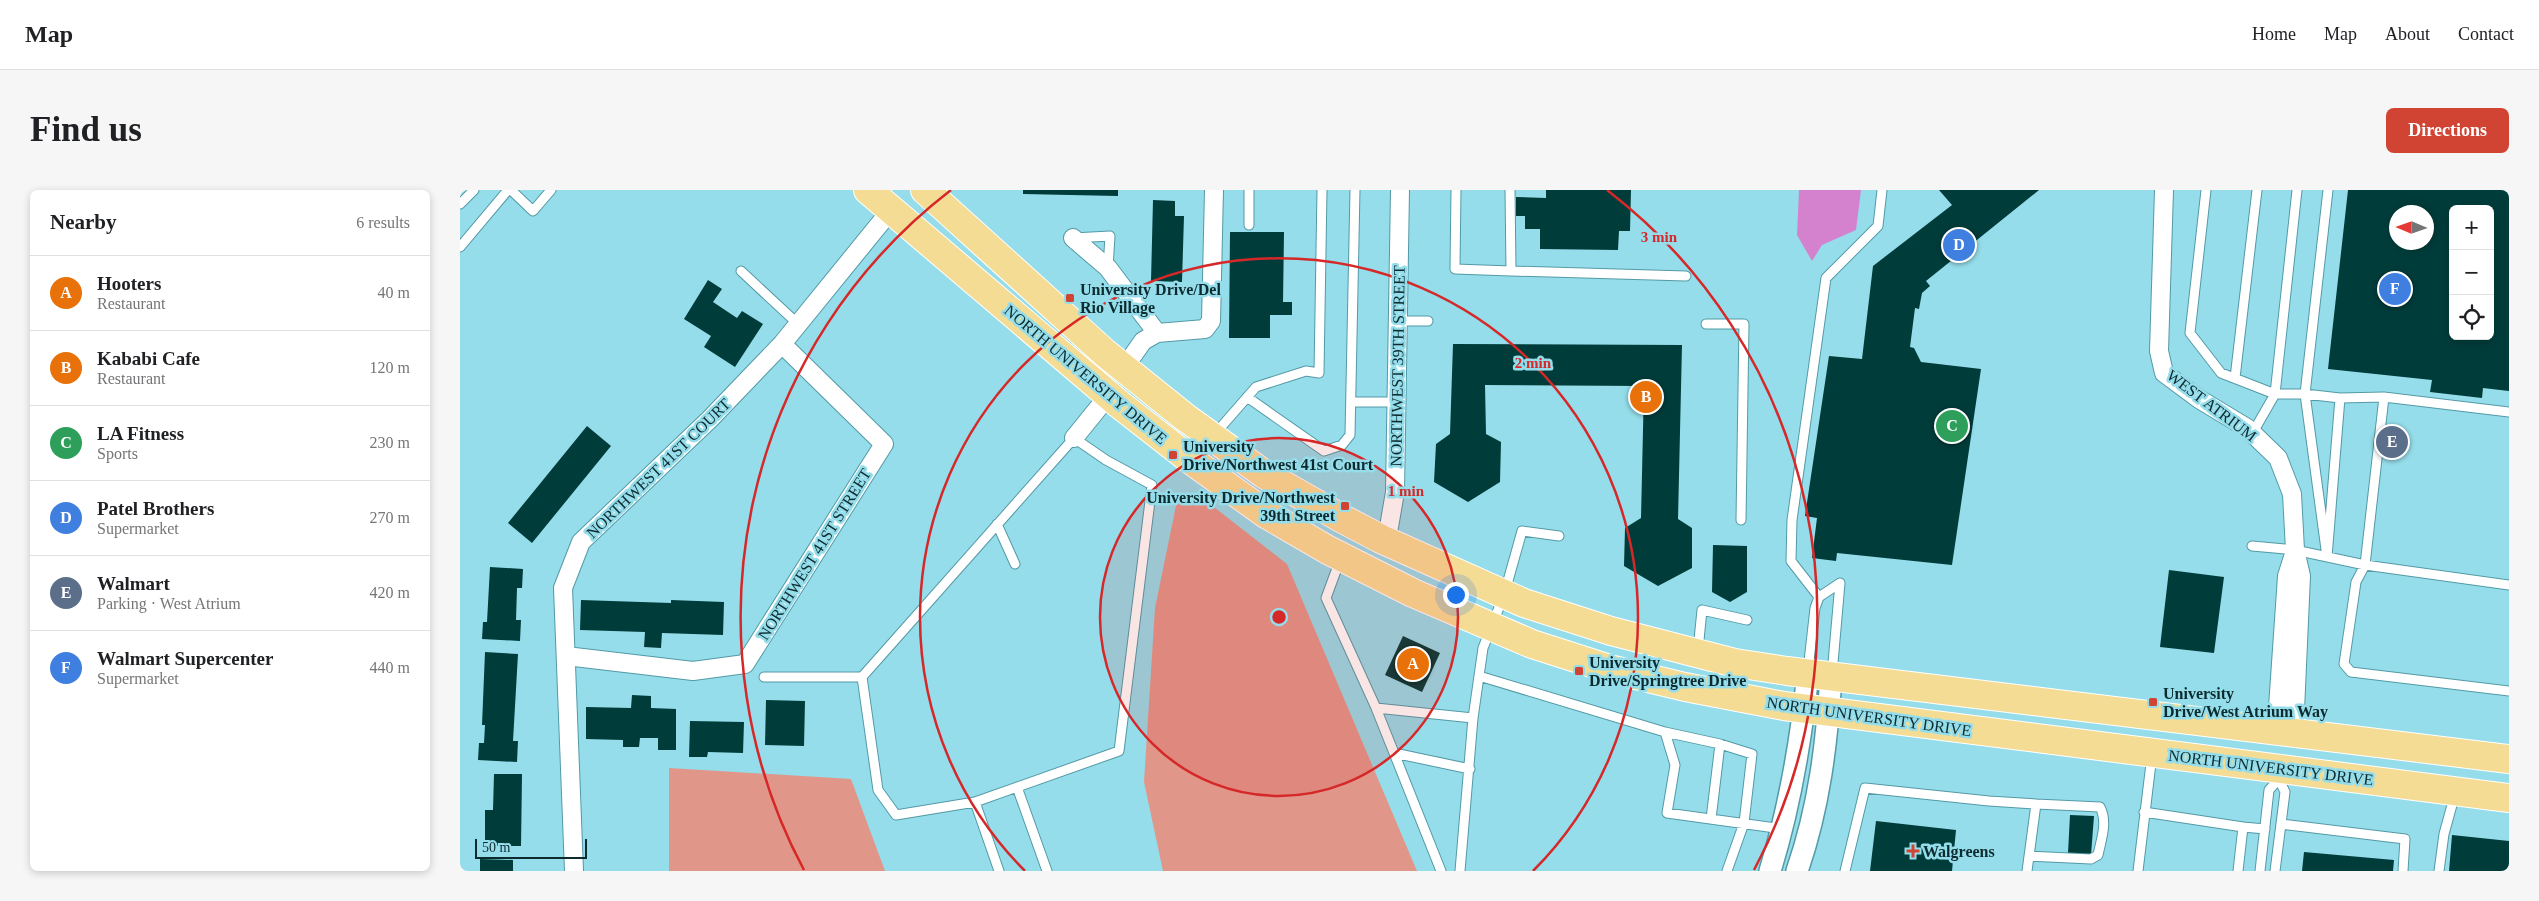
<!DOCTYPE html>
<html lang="en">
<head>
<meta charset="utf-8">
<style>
  body { margin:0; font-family:Georgia,serif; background:#f6f6f6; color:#202124 }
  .controls { position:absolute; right:15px; top:15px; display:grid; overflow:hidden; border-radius:8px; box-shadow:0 2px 8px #0003 }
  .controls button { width:45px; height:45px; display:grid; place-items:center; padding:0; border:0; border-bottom:1px solid #e0e0e0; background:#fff; color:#202124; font:25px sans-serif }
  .compass { position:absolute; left:1929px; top:15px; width:45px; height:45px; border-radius:50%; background:#fff; box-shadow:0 2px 8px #0003; rotate:272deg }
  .scale { position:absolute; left:15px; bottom:12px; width:112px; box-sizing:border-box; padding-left:5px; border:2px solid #0c2b2f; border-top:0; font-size:14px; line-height:18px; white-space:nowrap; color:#0c2b2f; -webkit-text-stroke:4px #95ddea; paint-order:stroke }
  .you { position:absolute; left:995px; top:404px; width:18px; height:18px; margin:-12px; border:4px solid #fff; border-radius:50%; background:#1a73e8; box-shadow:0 0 0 8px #1a73e833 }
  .badge { display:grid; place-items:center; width:32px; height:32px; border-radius:50%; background:#d14434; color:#fff; font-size:16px; font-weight:700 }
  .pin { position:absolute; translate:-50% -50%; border:2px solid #fff; box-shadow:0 1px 5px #0006 }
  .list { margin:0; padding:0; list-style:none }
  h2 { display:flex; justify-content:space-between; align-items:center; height:65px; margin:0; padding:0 20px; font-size:21px }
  h2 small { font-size:16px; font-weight:400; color:#757577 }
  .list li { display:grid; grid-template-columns:32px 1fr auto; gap:15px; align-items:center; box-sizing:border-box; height:75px; padding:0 20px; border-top:1px solid #e0e0e0 }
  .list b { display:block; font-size:19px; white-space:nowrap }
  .list p { margin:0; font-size:16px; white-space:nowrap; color:#757577 }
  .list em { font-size:16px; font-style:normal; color:#757577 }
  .icon { flex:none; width:28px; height:28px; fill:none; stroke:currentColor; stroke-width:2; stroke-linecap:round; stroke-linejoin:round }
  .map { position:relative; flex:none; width:2049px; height:681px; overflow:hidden; border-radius:8px }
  header { display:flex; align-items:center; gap:30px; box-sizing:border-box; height:70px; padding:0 25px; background:#fff; border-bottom:1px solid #e0e0e0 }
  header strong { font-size:24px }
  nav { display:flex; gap:28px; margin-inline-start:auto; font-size:18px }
  .intro { display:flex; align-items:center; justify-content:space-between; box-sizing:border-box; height:120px; padding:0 30px }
  h1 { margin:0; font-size:35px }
  .button { padding:12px 22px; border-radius:8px; background:#d14434; color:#fff; font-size:18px; font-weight:700 }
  main { display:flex; gap:30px; padding:0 30px }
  aside { flex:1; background:#fff; border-radius:8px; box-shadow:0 2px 8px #0003 }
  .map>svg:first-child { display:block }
  .green { fill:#e1968a }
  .water { fill:#d582ce }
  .building { fill:#003c3a; fill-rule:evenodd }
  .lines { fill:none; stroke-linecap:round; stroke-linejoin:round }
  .service-casing { stroke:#539aa6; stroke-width:11 }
  .minor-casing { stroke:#539aa6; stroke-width:20 }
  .tertiary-casing { stroke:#539aa6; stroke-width:24 }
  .primary-casing { stroke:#fff; stroke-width:30 }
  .service { stroke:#fff; stroke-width:9 }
  .minor { stroke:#fff; stroke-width:18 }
  .tertiary { stroke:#fff; stroke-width:21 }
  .primary { stroke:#f5dc95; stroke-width:28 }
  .ring { fill:none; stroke:#d62828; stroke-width:2.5 }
  .poi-dot { fill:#d14434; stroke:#95ddea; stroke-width:2 }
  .labels { text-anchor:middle; stroke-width:5; stroke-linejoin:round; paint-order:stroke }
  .poi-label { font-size:16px; font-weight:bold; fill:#0c2b2f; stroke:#95ddea; text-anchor:start }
  .street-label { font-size:16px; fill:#0c2b2f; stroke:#95ddea }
  .centre { fill:#d62828; stroke:#95ddea; stroke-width:2.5 }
  .ring-label { font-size:15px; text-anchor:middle; font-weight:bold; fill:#d62828; stroke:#95ddea; stroke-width:5; stroke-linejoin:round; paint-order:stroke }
</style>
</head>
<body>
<header>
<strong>Map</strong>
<nav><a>Home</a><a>Map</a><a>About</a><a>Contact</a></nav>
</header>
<div class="intro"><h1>Find us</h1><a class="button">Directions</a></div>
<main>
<aside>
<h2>Nearby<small>6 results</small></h2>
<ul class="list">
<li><span class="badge" style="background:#e8710a">A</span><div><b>Hooters</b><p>Restaurant</p></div><em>40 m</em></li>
<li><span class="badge" style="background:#e8710a">B</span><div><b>Kababi Cafe</b><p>Restaurant</p></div><em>120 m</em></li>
<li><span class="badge" style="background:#2e9e5b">C</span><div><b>LA Fitness</b><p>Sports</p></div><em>230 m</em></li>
<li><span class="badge" style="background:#3f7fe0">D</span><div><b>Patel Brothers</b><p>Supermarket</p></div><em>270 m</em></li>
<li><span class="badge" style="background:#5c6f8a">E</span><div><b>Walmart</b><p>Parking · West Atrium</p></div><em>420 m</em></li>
<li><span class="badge" style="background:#3f7fe0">F</span><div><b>Walmart Supercenter</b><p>Supermarket</p></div><em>440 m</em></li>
</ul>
</aside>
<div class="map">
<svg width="2049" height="681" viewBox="0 0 2049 681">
  <rect width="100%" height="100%" fill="#95ddea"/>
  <path class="green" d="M718 306 741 307 827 374 957 681H703L684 592 695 418Z
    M209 578 391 589 425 681H209Z"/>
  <path class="water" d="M1339 0H1401L1396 40 1362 55 1352 71 1337 45Z"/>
  <path class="building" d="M563 0H658V6L563 4Z
    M1086 0H1171L1170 41H1159L1158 60 1080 59V39H1065V26H1056V7L1086 8Z
    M1479 0H1579L1466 91 1470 96 1462 103 1459 119 1455 118 1450 157 1454 158 1461 172 1521 179 1492 375 1377 363 1376 371 1352 368 1357 328 1345 326 1369 166 1402 169 1413 76 1492 15Z
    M1888 0H2049V201L2023 198 2022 208 1970 202 1972 190 1868 179ZM1993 19H2030V146H1993ZM1936 22H1966V52H1936Z
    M693 10 715 11V26H724L722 92 691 91Z
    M770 42H824L823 112H832V125H810V148H769Z
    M248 90 262 99 253 112 277 128 282 121 303 134 275 177 244 157 251 146 224 129Z
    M993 154 1222 155 1218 329 1232 338V378L1198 396 1164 376 1165 338 1181 328 1184 196 1025 195 1026 244 1041 252 1040 292 1008 312 974 292 976 254 990 244Z
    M127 236 151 256 72 353 48 333Z
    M1253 355 1287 356V402L1270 412 1252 402Z
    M30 377 63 379 62 398H57L56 430H61L60 451 22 449 23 432H27Z
    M1709 380 1764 387 1754 463 1700 457Z
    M121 410 211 413V410L264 412 263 445 202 443 201 458 184 457 185 442 120 440Z
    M943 446 980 463 962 502 925 485Z
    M25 462 58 464 53 551H58L57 572 18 570 19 553H24L25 535H22Z
    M172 505 191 506V518L216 519V560H198V548H180L179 557H163V550L126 549V517L171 518Z
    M306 510 345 511 344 556 305 555Z
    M230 531 284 532 283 563 248 562 247 567H229Z
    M34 584H62L61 656H25V620H33Z
    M1610 625 1634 626 1631 665 1608 663Z
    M1416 631 1496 640 1492 681H1410Z
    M1992 645 2049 651V681H1989Z
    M1844 662 1934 670 1933 681H1842Z
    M20 669 53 670V681H20Z"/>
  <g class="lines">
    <g class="service-casing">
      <path id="service" d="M51 0 73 21 91 0
        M789 0V35
        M996 0 995 79 1051 81 1050 0
        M1746 0 1730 143 1761 183 1815 204 1792 244
        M1837 0 1815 204H1845L1867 367 1880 208 1924 207 2049 222
        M1868 0 1845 204 1880 208
        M0 14 14 0
        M613 48 650 46 648 78
        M0 57 48 0
        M281 81 338 134
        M1051 81 1226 86
        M938 131H968
        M1246 134H1284L1281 330
        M1775 188 1797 0
        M787 207 864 261 882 255 890 245 895 0
        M1924 207 1905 375 1896 392 1884 474 1891 482 2049 501
        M891 212H937
        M754 245 796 197 846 181 859 183 862 0
        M614 248 646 270 692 295 659 561 515 612 436 625 418 600 402 487Z
        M537 334 555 374
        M1099 346 1062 341 1044 405 1023 458 1019 486 1205 542 1215 575 1207 623 1323 639
        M1792 356 1835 360 1905 375 2049 395
        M880 370 866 408 916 518
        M1359 407 1331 371 1332 330 1366 88 1418 36 1422 0
        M1238 460 1242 420 1287 430
        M1348 480 1355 418 1359 407 1380 393
        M1372 484 1380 393
        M304 487H402
        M1205 542 1260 554 1251 629
        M1260 554 1292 564 1284 633 1267 681
        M934 563 916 518 1013 528
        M557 597 587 681
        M515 612 539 681
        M1684 622 1783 637 1778 681
        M1821 634 1945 649 1943 681
        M1783 637 1805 639
        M1569 666 1631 669 1638 665C1641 650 1648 632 1640 617L1576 614
        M981 681 934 563 1010 579
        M1000 681 1013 528 1019 486
        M1385 681 1405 598 1529 611 1576 614 1567 681
        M1678 681 1692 565
        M1800 681 1809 600 1819 589 1825 602 1815 681
        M1979 681 1984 644 1995 604"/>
    </g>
    <g class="minor-casing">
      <path id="minor" d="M1704 0 1699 161 1704 183 1739 209 1787 238 1818 268 1832 304 1835 360 1841 386 1835 520 1832 542
        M613 48 648 78 697 143
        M664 178 683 151 697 143 745 139 751 131 754 0
        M614 248 648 206
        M921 349 929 337 935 302 940 0
        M106 466 233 481 285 474 424 254 322 154
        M1810 539 1818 517 1827 386 1835 361
        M114 681 103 398 121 352 250 229 322 154 431 20"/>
    </g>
    <g class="tertiary-casing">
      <path id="tertiary" d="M1310 681C1330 616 1341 551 1348 483
        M1337 681C1359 618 1367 553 1371 486"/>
    </g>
    <g class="primary-casing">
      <path id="primary" d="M408 0 659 214 728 268 806 324 868 360 953 403 1072 454 1150 479 1225 497 1324 516 2049 608
        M465 0 645 163 726 228 804 284 881 328 921 349 1064 413 1151 441 1275 473 1327 481 2049 569"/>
    </g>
    <use href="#service" class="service"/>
    <use href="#minor" class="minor"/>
    <use href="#tertiary" class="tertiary"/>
    <use href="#primary" class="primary"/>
  </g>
  <circle cx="819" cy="427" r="179" fill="#d62828" fill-opacity=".12"/>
  <g class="ring">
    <circle cx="819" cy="427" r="179"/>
    <path d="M565 681A359 359 0 1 1 1073 681"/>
    <path d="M344 680A538 538 0 0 1 491 0M1147 0A538 538 0 0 1 1294 680"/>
  </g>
  <g class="poi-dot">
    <rect x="605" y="103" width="10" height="10" rx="2.5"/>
    <rect x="708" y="260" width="10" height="10" rx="2.5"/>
    <rect x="880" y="311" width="10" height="10" rx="2.5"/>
    <rect x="1114" y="476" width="10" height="10" rx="2.5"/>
    <rect x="1688" y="507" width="10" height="10" rx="2.5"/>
    <path d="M1450.5 653.5h5v5h5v5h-5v5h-5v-5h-5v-5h5z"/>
  </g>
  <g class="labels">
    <g class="poi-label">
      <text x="620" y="105">University Drive/Del<tspan x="620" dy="18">Rio Village</tspan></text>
      <text x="723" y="262">University<tspan x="723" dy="18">Drive/Northwest 41st Court</tspan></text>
      <text x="875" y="313" text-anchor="end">University Drive/Northwest<tspan x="875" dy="18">39th Street</tspan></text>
      <text x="1129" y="478">University<tspan x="1129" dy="18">Drive/Springtree Drive</tspan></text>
      <text x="1703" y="509">University<tspan x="1703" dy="18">Drive/West Atrium Way</tspan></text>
      <text x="1463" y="667">Walgreens</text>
    </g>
    <g class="street-label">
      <text transform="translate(937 176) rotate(-89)" y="6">NORTHWEST 39TH STREET</text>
      <text transform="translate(626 184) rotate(40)" y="6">NORTH UNIVERSITY DRIVE</text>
      <text transform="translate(1752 215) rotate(37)" y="6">WEST ATRIUM</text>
      <text transform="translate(198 278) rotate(-44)" y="6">NORTHWEST 41ST COURT</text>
      <text transform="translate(354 364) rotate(-58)" y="6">NORTHWEST 41ST STREET</text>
      <text transform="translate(1409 526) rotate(8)" y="6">NORTH UNIVERSITY DRIVE</text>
      <text transform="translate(1811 577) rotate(7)" y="6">NORTH UNIVERSITY DRIVE</text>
    </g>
  </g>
  <circle cx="819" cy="427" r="8" class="centre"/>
  <g class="ring-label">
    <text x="1199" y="52">3 min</text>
    <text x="1073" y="178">2 min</text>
    <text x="946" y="306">1 min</text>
  </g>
</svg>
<div class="controls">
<button>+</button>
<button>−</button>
<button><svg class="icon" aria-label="locate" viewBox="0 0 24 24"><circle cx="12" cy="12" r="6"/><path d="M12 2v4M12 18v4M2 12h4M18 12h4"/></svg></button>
</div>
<svg class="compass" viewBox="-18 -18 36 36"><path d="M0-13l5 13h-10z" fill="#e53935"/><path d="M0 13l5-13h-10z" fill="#757577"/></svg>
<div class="scale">50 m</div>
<div class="you"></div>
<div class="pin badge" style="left:953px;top:474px;background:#e8710a">A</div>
<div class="pin badge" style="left:1186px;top:207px;background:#e8710a">B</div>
<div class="pin badge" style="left:1492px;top:236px;background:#2e9e5b">C</div>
<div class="pin badge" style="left:1499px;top:55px;background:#3f7fe0">D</div>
<div class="pin badge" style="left:1932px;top:252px;background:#5c6f8a">E</div>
<div class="pin badge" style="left:1935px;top:99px;background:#3f7fe0">F</div>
</div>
</main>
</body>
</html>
